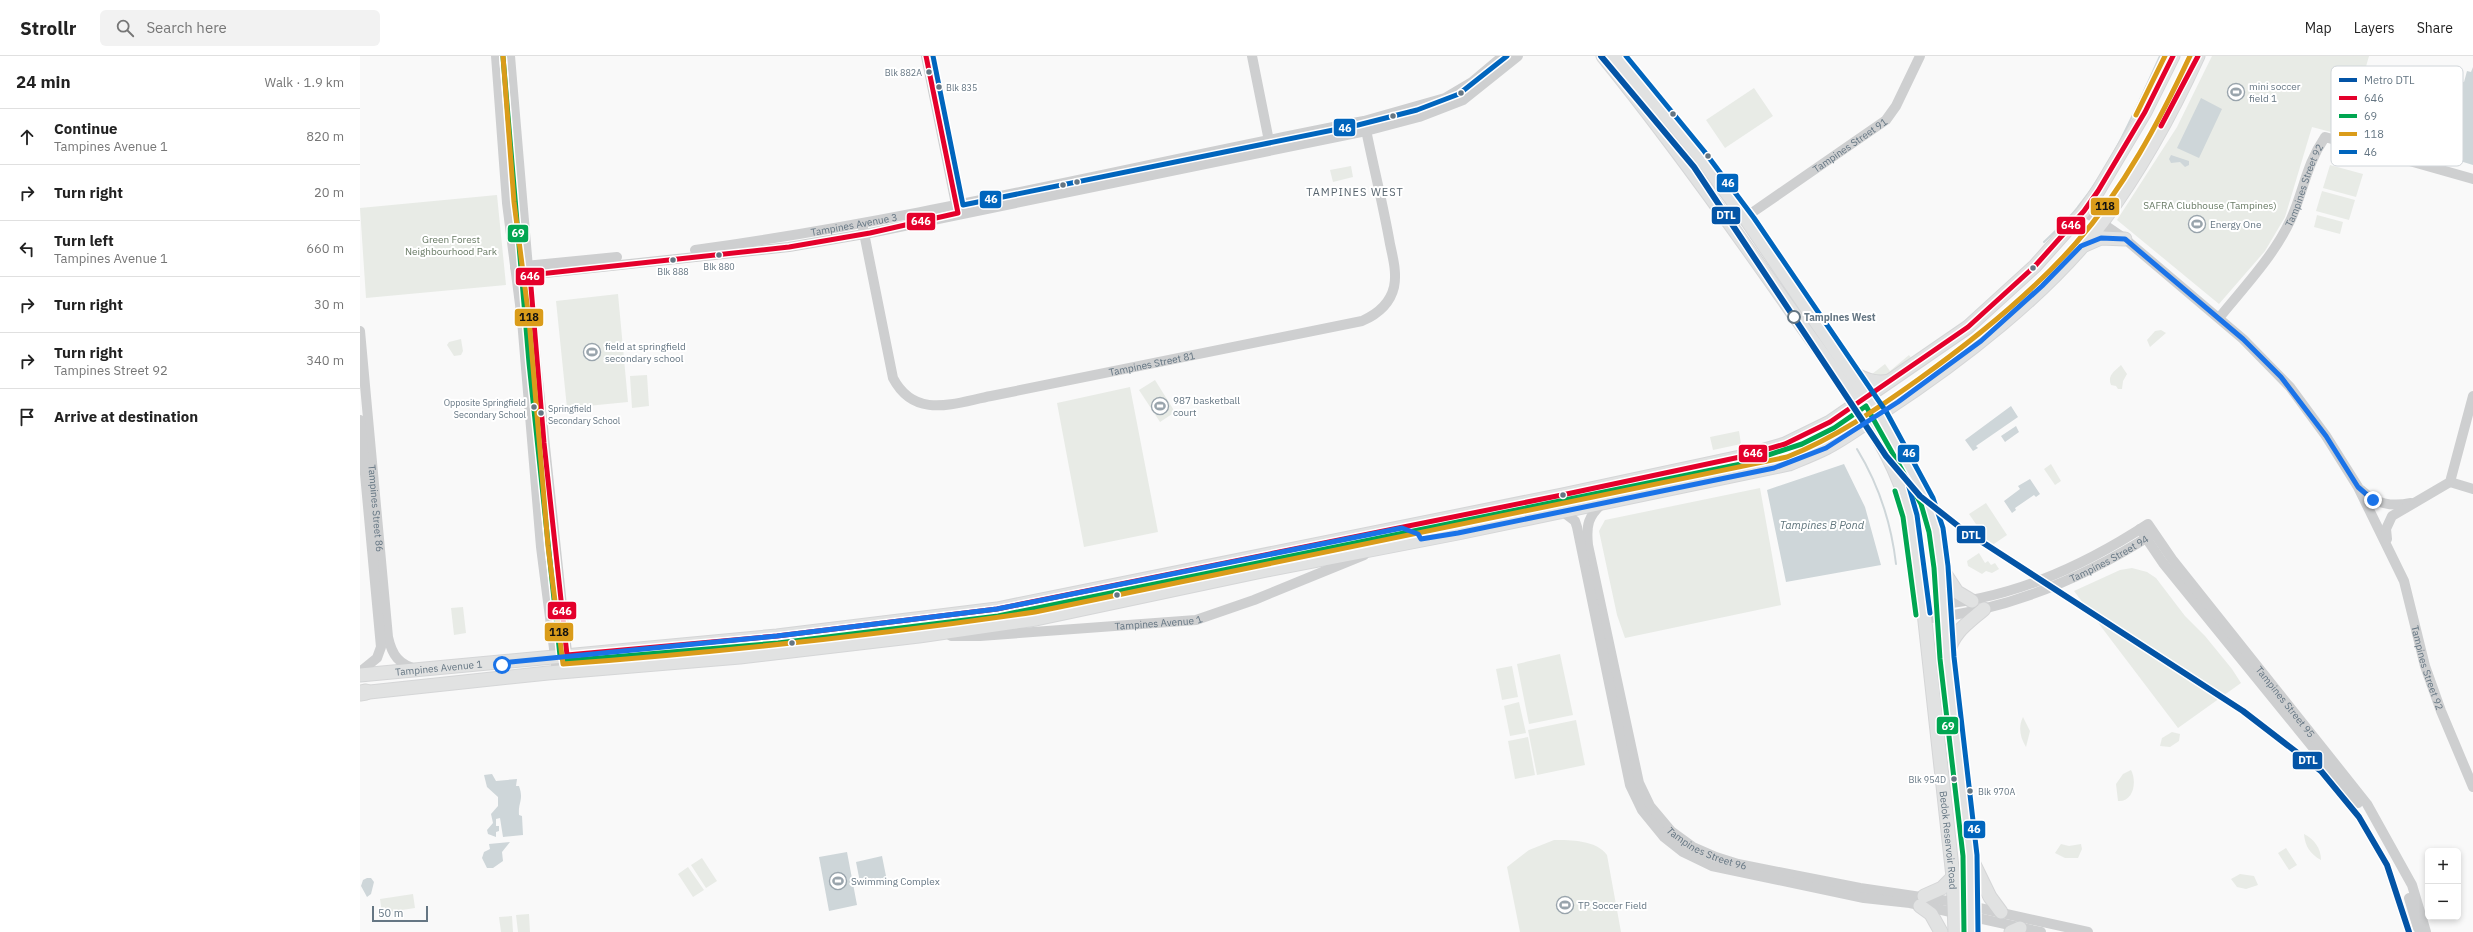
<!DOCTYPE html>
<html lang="en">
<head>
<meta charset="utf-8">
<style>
  body { margin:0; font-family:"IBM Plex Sans",sans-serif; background:#f2f2f2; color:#222 }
  .controls { position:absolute; right:12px; bottom:12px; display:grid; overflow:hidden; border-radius:6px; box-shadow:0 2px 6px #0003 }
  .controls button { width:36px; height:36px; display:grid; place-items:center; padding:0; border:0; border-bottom:1px solid #e0e0e0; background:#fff; color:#222; font:20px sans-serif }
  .scale { position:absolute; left:12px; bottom:10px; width:56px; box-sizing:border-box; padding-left:4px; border:2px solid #657683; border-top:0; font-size:11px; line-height:14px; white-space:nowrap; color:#657683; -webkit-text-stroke:3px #fff; paint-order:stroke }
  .stop { position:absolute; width:12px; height:12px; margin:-9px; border:3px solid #1a73e8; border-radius:50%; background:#fff }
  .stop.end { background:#1a73e8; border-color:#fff; box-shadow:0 1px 4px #0008 }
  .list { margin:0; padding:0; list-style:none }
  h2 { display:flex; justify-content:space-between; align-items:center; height:52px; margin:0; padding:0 16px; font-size:17px }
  h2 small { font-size:13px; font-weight:400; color:#767676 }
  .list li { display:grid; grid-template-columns:26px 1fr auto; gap:12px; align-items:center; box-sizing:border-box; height:56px; padding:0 16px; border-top:1px solid #e0e0e0 }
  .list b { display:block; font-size:15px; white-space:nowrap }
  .list p { margin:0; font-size:13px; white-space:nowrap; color:#767676 }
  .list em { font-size:13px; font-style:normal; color:#767676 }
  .icon { flex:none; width:22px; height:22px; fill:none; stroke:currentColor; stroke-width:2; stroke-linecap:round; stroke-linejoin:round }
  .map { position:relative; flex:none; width:2113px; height:876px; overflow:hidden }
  header { display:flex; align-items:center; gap:24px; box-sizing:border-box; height:56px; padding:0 20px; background:#fff; border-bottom:1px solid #e0e0e0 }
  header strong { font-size:19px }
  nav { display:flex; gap:22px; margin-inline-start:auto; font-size:14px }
  .search { width:280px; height:36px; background:#f2f2f2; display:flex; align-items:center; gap:10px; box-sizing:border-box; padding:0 14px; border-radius:6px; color:#767676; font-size:15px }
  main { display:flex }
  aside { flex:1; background:#fff }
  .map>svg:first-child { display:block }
  .green { fill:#e8ebe6 }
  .water { fill:#ced6d9 }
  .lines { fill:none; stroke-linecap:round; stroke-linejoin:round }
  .stream { stroke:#ced6d9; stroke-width:2 }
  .major-casing { stroke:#d5d6d7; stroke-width:15 }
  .highway-casing { stroke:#d5d6d6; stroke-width:17 }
  .minor { stroke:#cecfd0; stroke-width:10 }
  .major { stroke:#e1e2e2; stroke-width:13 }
  .highway { stroke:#e1e2e2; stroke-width:15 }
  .bus-1-casing { stroke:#fff; stroke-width:8 }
  .bus-2-casing { stroke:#fff; stroke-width:8 }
  .bus-3-casing { stroke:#fff; stroke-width:8 }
  .bus-4-casing { stroke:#fff; stroke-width:8 }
  .bus-1 { stroke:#e4002b; stroke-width:5 }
  .bus-2 { stroke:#00a651; stroke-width:5 }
  .bus-3 { stroke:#da9c1a; stroke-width:5 }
  .bus-4 { stroke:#0065bd; stroke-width:5 }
  .metro-1-casing { stroke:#fff; stroke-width:9 }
  .metro-1 { stroke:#0354a6; stroke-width:6 }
  .route { stroke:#1a73e8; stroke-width:5 }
  .bus-dot { fill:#657683; stroke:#fff; stroke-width:1.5 }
  .stop-dot { fill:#fff; stroke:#657683; stroke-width:2 }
  .labels { text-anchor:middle; stroke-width:4; stroke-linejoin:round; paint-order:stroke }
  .bus-label { font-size:9px; fill:#657683; stroke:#fff; text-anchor:end }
  .poi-label { font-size:10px; fill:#657683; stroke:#fff; text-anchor:start }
  .street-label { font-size:10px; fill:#657683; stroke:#fff }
  .park-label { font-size:10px; fill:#687a64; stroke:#fff }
  .stop-label { font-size:10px; font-weight:bold; fill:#657683; stroke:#fff; text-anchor:start }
  .neighbourhood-label { font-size:11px; letter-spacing:1px; fill:#57646e; stroke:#fff }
  .water-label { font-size:11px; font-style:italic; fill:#60757c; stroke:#fff }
  .key { fill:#fff; stroke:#d1d6da; stroke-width:1 }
  .key-label { font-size:11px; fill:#657683 }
  .line-badge { stroke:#fff; stroke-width:1.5 }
  .badge-label { font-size:11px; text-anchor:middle; font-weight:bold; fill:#fff }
  .pale-badge-label { font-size:11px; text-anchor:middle; font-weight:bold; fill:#111 }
</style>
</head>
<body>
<header>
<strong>Strollr</strong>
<div class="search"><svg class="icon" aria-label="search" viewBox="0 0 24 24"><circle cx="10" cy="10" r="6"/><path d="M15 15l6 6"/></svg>Search here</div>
<nav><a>Map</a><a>Layers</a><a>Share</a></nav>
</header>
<main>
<aside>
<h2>24 min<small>Walk · 1.9 km</small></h2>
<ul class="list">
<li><svg class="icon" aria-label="ahead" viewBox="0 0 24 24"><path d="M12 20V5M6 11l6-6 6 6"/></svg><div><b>Continue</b><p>Tampines Avenue 1</p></div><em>820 m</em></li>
<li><svg class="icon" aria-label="right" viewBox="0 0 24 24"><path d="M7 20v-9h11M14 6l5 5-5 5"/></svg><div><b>Turn right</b></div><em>20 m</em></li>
<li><svg class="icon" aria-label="left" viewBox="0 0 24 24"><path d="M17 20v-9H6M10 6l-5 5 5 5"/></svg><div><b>Turn left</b><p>Tampines Avenue 1</p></div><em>660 m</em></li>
<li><svg class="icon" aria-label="right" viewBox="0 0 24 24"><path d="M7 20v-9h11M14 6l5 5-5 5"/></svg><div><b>Turn right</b></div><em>30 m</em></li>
<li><svg class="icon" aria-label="right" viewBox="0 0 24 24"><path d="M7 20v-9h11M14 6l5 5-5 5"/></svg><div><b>Turn right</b><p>Tampines Street 92</p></div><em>340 m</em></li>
<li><svg class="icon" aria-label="arrive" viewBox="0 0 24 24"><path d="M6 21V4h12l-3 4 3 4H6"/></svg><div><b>Arrive at destination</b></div></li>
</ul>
</aside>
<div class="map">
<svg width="2113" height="876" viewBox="0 0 2113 876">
  <rect width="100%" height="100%" fill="#f9f9f9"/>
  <path class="green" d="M1852 0H2009L1986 80 1952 71 1925 161 1905 195 1859 248 1757 164 1817 71Z
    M1394 32 1413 60 1365 92 1346 64Z
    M1970 109 2003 118 1996 141 1963 132Z
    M991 110 993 121 973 126 970 114Z
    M1962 135 1995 144 1989 164 1956 155Z
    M137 139 146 229 6 242 0 152Z
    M1957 159 1983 166 1980 178 1954 171Z
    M258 238 268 346 207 352 196 245Z
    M1801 274 1806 277 1790 291 1787 284 1795 275Z
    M101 283 103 295 101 299 94 300 87 289 89 286Z
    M1549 299 1552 303 1524 323 1512 318 1525 308 1530 315Z
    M1761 309 1767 318 1763 325 1762 333H1758L1756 330 1751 329C1747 319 1755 315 1761 309Z
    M287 319 289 350 272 352 270 320Z
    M795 324 815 356 800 366 779 334Z
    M770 331 798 476 724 491 697 347Z
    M1379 375 1381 388 1353 394 1350 381Z
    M1691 408 1701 425 1695 429 1684 413Z
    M1400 432 1421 549 1265 582 1257 559 1239 475 1245 464Z
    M1626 447 1647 479 1631 490 1609 458Z
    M1619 497 1625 507 1628 505 1631 509 1635 507 1639 513 1632 517 1626 515 1622 518 1608 510 1607 505Z
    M1772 512 1787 516 1796 522 1825 560 1845 580 1872 613 1881 627 1818 672 1714 535 1760 514Z
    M103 551 106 577 94 579 91 552Z
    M1200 598 1213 659 1169 668 1157 608Z
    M1152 610 1158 641 1142 644 1136 613Z
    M1159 646 1166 677 1150 680 1144 650Z
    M1663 661 1670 675 1666 691C1660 681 1658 671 1663 661Z
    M1216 664 1225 709 1177 719 1168 674Z
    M1812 676 1820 678 1819 685 1810 691 1800 690 1802 682Z
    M1168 681 1175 719 1155 723 1148 685Z
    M1771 714C1777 725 1774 746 1758 745L1756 728 1763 718Z
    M1944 778C1954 783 1961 792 1961 804 1950 798 1945 790 1944 778Z
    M1194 784C1211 784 1236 784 1247 799L1261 876H1160L1147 811 1169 794Z
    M1701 788 1709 790 1721 788 1722 793 1718 802H1705L1695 797Z
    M1926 792 1937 809 1929 814 1918 797Z
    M342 802 357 825 346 832 331 809Z
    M328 811 344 834 333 841 318 818Z
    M1880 818 1894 820 1898 829 1886 833 1877 831 1871 823Z
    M53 838 55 852 22 857 20 843Z
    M169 858 170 876H158L156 859Z
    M152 860 153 876H141L139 861Z"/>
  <path class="water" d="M2113 11V109L2067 95 2089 22 2104 26 2107 15 2111 16Z
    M1841 42 1862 53 1839 102 1817 92Z
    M1811 99 1829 105V109L1825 111 1820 106 1811 107 1809 103Z
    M1651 350 1658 361 1616 390 1618 392 1613 395 1605 384Z
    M1656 370 1659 376 1645 386 1641 380Z
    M1484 408 1505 451 1521 509 1426 526 1407 434Z
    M1670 423 1680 438 1676 441 1674 439 1655 452 1656 454 1652 457 1644 445 1660 433 1658 430Z
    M132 718 136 725 157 723 156 730H159C164 744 158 746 159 759L162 760 163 779 143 781 140 762 136 763V770H139V775L136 776V781L128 778 127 774 133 767 131 758 138 750V741L127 731 124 719Z
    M150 786 142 796 143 805 133 812H127L122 802 124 796 130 793 129 788Z
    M487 796 497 849 469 855 459 801Z
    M522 800 527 825 501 831 496 806Z
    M7 822H11L14 826 11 838 7 841 1 830 3 824Z"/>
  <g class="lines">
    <path class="stream" d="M1684 186C1695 175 1708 164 1718 151 1753 108 1777 50 1800 0
      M1497 393C1519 429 1531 465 1536 508"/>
    <g class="major-casing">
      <g id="major">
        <path id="s11" d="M1243 0C1311 84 1373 171 1435 260 1473 314 1517 368 1541 430 1551 456 1554 483 1559 511L1593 821 1595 876"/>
        <path d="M1257 0 1339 99 1388 166 1521 361 1567 445 1576 474 1581 511 1587 602 1610 800 1611 876"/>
        <path d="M1725 189 1741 182 1765 183"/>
        <path d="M1492 317C1504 323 1515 328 1529 325"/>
        <path d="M1582 513 1597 536 1612 545"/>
        <path d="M1588 597C1593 576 1608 567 1624 553"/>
        <path id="s12" d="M0 619 417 580 637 553 1202 439 1380 401 1425 388 1470 366 1608 271 1675 210 1724 155 1738 135 1785 56 1813 0"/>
        <path d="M0 637 188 617 380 601 559 580 676 563 907 514 1098 477 1429 408C1441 403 1454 398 1466 392 1486 382 1505 367 1524 355 1599 306 1689 237 1743 165 1780 115 1812 57 1838 0"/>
        <path d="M1611 802 1630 841 1641 856"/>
        <path d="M1564 840 1582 832 1593 821"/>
        <path d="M1560 850 1571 858 1581 876"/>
        <path d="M1651 876 1660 872"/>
      </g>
    </g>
    <g class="highway-casing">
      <path id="highway" d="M0 637 6 636"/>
    </g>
    <g class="minor">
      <path d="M136 0 147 147 162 264 181 491 197 616"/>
      <path d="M150 0 176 306 209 615"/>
      <path d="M566 0 597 153"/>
      <path d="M892 0 910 90"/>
      <path id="s1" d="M1724 155 1765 183 1883 283 1930 331 1966 380 1998 431 2044 525 2065 610 2081 655 2113 731"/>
      <path id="s2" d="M1370 167 1382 158 1393 156 1526 64 1536 50 1560 0"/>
      <path id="s3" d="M503 172 533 322C555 364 594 347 631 340L1002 265C1018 258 1030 248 1034 231 1037 217 1033 202 1030 188 1023 148 1013 109 1005 69"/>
      <path id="s4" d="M335 194C560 163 781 108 1004 65L1085 42 1112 26 1143 0"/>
      <path d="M155 211 257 201"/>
      <path d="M157 220 429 191 510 177 1006 75 1059 61 1103 44 1158 0"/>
      <path id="s5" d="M1859 262C1884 231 1914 200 1931 163 1944 134 1946 109 1965 81L2113 123"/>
      <path id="s6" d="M0 275 28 581C32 599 39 609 57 613"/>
      <path d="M0 364 21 591 17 602 0 616"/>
      <path d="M2090 426 2113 433"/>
      <path d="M2001 434C2016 448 2031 451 2051 447"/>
      <path id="s7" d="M1243 447C1228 460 1226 469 1228 489L1279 727 1290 750 1311 775 1333 791 1356 801 1378 808 1500 832 1588 845 1728 876"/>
      <path d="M1202 455 1215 465 1217 471 1270 729 1282 754 1304 781 1323 796 1352 810 1504 842 1550 847 1681 876"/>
      <path d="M1780 473 1803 507 1998 747"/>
      <path d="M2027 483 2026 473 2032 460 2090 426 2113 340"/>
      <path id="s8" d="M1563 550C1646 545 1719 513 1788 468L1812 503 2007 748 2052 829 2066 876"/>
      <path id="s9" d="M1564 563C1645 555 1722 523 1791 479"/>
      <path id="s10" d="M591 580H620L836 564 894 544 1004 499"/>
      <path d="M2049 842 2058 872"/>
    </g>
    <use href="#major" class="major"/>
    <use href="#highway" class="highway"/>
    <g class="bus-1-casing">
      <path id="bus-1" d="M566 0 598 157 510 177 429 191 170 219 184 387 207 599 417 580 637 553 1202 439 1380 401 1425 388 1470 366 1608 271 1675 210 1724 155 1738 135 1785 56 1813 0
        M1801 70 1838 0"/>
    </g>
    <g class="bus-2-casing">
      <path id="bus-2" d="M143 1 169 307 200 600 204 605 418 587 638 560 1381 408 1442 388 1474 372 1506 350 1561 448 1569 476 1574 512 1580 603 1603 800 1604 876
        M1535 435 1543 461 1556 559"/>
    </g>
    <g class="bus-3-casing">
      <path id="bus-3" d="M143 0 154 146 169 263 188 490 203 608C361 596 518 579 675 556L1427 401C1475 382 1517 353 1559 323 1615 283 1670 239 1716 187 1764 132 1799 66 1830 0
        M1776 59 1805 0"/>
    </g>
    <g class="bus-4-casing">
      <path id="bus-4" d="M573 0 603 149 998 69 1057 54 1099 38 1147 0
        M1266 0 1344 95 1394 162 1527 357 1573 442 1583 472 1588 510 1594 601 1617 799 1618 876
        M1549 431 1557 459 1570 557"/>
    </g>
    <use href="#bus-1" class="bus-1"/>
    <use href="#bus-2" class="bus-2"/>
    <use href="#bus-3" class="bus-3"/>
    <use href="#bus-4" class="bus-4"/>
    <g class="metro-1-casing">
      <path id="metro-1" d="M1241 0 1334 111 1526 400 1560 440 1602 473 1883 655 1961 715 1999 761 2027 809 2049 876"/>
    </g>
    <use href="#metro-1" class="metro-1"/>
  </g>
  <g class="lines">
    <path class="route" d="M142 609 140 607 417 580 637 553 1042 472 1058 478 1061 483 1098 477 1414 412 1466 392 1538 346 1621 285 1682 230 1721 190 1741 182 1765 183 1883 283 1921 321 1966 380 1998 431 2013 444"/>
  </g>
  <defs>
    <g id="stadium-ring" transform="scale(0.9)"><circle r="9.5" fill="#fff" stroke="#99a4ac" stroke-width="1.5"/><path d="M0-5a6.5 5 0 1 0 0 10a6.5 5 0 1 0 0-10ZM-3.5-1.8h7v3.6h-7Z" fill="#99a4ac"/></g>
  </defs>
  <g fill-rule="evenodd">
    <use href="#stadium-ring" x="1876" y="36"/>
    <use href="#stadium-ring" x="1837" y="168"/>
    <use href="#stadium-ring" x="232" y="296"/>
    <use href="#stadium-ring" x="800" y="350"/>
    <use href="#stadium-ring" x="478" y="825"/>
    <use href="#stadium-ring" x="1205" y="849"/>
  </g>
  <g class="bus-dot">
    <circle cx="569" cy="16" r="3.5"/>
    <circle cx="579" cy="31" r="3.5"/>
    <circle cx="1101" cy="37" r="3.5"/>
    <circle cx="1313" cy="58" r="3.5"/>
    <circle cx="1033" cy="60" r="3.5"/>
    <circle cx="1348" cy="100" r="3.5"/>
    <circle cx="717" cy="126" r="3.5"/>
    <circle cx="703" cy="129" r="3.5"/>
    <circle cx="359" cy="199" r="3.5"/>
    <circle cx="313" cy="204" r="3.5"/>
    <circle cx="1673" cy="212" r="3.5"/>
    <circle cx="174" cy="351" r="3.5"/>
    <circle cx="181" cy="357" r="3.5"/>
    <circle cx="1203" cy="439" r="3.5"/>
    <circle cx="757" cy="539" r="3.5"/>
    <circle cx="432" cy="587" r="3.5"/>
    <circle cx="1594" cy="723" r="3.5"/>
    <circle cx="1610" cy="735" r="3.5"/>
  </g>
  <circle class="stop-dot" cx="1434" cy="261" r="6"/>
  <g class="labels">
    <g class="bus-label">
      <text x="562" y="20">Blk 882A</text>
      <text x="586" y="35" text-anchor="start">Blk 835</text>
      <text x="359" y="214" text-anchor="middle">Blk 880</text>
      <text x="313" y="219" text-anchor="middle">Blk 888</text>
      <text x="166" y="350">Opposite Springfield<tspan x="166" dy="12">Secondary School</tspan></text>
      <text x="188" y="356" text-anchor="start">Springfield<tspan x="188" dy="12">Secondary School</tspan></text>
      <text x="1586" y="727">Blk 954D</text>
      <text x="1618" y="739" text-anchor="start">Blk 970A</text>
    </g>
    <g class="poi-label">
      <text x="1889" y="34">mini soccer<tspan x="1889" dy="12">field 1</tspan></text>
      <text x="1850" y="172">Energy One</text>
      <text x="245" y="294">field at springfield<tspan x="245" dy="12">secondary school</tspan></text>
      <text x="813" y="348">987 basketball<tspan x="813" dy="12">court</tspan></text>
      <text x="491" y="829">Swimming Complex</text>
      <text x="1218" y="853">TP Soccer Field</text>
    </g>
    <g class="street-label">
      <text dy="4" stroke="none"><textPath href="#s2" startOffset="144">Tampines Street 91</textPath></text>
      <text dy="4" stroke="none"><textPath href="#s5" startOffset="159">Tampines Street 92</textPath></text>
      <text dy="4" stroke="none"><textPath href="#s4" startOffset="161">Tampines Avenue 3</textPath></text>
      <text dy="4" stroke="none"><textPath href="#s3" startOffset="427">Tampines Street 81</textPath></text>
      <text dy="4" stroke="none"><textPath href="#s6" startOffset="178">Tampines Street 86</textPath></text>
      <text dy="4" stroke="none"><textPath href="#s9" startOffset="196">Tampines Street 94</textPath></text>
      <text dy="4" stroke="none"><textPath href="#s10" startOffset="208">Tampines Avenue 1</textPath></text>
      <text dy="4" stroke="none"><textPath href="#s1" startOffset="587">Tampines Street 92</textPath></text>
      <text dy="4" stroke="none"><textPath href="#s12" startOffset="79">Tampines Avenue 1</textPath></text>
      <text dy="4" stroke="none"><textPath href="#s8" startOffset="467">Tampines Street 95</textPath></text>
      <text dy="4" stroke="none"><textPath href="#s11" startOffset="882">Bedok Reservoir Road</textPath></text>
      <text dy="4" stroke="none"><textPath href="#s7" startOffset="389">Tampines Street 96</textPath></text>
    </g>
    <g class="park-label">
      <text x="1850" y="153">SAFRA Clubhouse (Tampines)</text>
      <text x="91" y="187">Green Forest<tspan x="91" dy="12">Neighbourhood Park</tspan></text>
    </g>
    <g class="stop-label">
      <text x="1444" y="265">Tampines West</text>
    </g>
    <g class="neighbourhood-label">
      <text x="995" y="140">TAMPINES WEST</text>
    </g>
    <g class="water-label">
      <text x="1462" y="473">Tampines B Pond</text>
    </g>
  </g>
  <rect x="1971" y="10" width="132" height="100" rx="6" class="key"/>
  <rect x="1979" y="22" width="18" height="4" fill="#0354a6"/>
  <rect x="1979" y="40" width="18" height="4" fill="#e4002b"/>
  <rect x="1979" y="58" width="18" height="4" fill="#00a651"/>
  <rect x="1979" y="76" width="18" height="4" fill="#da9c1a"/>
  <rect x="1979" y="94" width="18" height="4" fill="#0065bd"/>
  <g class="key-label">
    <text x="2004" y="28">Metro DTL</text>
    <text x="2004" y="46">646</text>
    <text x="2004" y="64">69</text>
    <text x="2004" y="82">118</text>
    <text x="2004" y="100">46</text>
  </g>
  <g class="line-badge">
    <rect x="973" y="62" width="23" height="19" rx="4" fill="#0065bd"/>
    <rect x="1356" y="117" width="23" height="20" rx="4" fill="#0065bd"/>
    <rect x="619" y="134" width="23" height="19" rx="4" fill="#0065bd"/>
    <rect x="1730" y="141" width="30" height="19" rx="4" fill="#da9c1a"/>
    <rect x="1351" y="150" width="30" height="19" rx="4" fill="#0354a6"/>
    <rect x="546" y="156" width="30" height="19" rx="4" fill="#e4002b"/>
    <rect x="1696" y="160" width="30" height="19" rx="4" fill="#e4002b"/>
    <rect x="147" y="168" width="22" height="19" rx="4" fill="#00a651"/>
    <rect x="155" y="211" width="30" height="19" rx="4" fill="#e4002b"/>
    <rect x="154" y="252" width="30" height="19" rx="4" fill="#da9c1a"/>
    <rect x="1537" y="388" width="23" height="19" rx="4" fill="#0065bd"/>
    <rect x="1378" y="388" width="30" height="19" rx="4" fill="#e4002b"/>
    <rect x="1596" y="469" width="30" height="19" rx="4" fill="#0354a6"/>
    <rect x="187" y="545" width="30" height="19" rx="4" fill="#e4002b"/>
    <rect x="184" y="566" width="30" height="20" rx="4" fill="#da9c1a"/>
    <rect x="1576" y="660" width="23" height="19" rx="4" fill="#00a651"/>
    <rect x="1932" y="695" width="31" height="19" rx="4" fill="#0354a6"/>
    <rect x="1603" y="764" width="23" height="19" rx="4" fill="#0065bd"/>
  </g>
  <g class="badge-label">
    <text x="985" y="76">46</text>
    <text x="1368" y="131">46</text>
    <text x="631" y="147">46</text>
    <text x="1366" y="163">DTL</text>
    <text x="561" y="169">646</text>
    <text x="1711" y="173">646</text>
    <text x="158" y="181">69</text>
    <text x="170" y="224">646</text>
    <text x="1549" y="401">46</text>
    <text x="1393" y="401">646</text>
    <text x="1611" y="483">DTL</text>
    <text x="202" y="559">646</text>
    <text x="1588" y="674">69</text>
    <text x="1948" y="708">DTL</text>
    <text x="1614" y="777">46</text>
  </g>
  <g class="pale-badge-label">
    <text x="1745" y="154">118</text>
    <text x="169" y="265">118</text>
    <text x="199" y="580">118</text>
  </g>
</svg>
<div class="controls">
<button>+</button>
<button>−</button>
</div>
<div class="scale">50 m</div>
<div class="stop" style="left:142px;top:609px"></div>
<div class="stop end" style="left:2013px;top:444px"></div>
</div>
</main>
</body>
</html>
